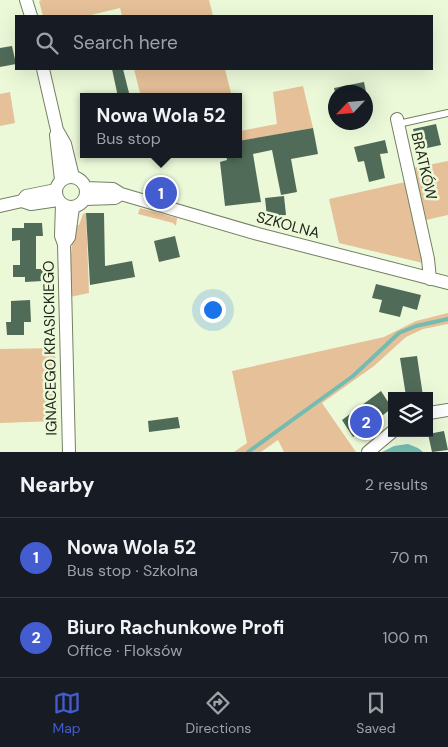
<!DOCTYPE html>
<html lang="en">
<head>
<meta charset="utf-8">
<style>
  body { margin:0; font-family:"DM Sans",sans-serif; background:#20242c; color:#f1f3f6 }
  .controls { position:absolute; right:15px; bottom:15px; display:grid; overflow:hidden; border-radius:0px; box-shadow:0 5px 20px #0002 }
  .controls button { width:45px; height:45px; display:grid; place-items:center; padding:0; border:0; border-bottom:1px solid #363941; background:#171b24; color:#f1f3f6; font:25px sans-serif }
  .compass { position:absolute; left:328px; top:85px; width:45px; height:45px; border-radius:50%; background:#171b24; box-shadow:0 5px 20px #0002; rotate:244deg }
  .you { position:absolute; left:212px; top:309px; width:18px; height:18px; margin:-12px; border:4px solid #fff; border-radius:50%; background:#1a73e8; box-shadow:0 0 0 8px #1a73e833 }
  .badge { display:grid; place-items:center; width:32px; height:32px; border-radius:50%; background:#435ccf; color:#fff; font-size:16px; font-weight:700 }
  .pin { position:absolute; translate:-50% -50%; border:2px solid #fff; box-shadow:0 1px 5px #0006 }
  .popup { position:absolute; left:80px; top:93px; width:162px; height:65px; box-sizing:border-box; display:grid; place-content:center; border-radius:0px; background:#171b24; filter:drop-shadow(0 1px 4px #0005); font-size:16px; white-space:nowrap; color:#9ea1a6 }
  .popup b { font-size:19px; color:#f1f3f6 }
  .popup::after { content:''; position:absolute; left:50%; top:100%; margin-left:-10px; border:10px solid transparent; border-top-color:#171b24 }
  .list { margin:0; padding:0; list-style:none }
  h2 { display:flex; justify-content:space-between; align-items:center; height:65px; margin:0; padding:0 20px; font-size:21px }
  h2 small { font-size:16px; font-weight:400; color:#9ea1a6 }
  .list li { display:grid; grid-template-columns:32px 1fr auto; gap:15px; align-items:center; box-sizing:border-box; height:80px; padding:0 20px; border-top:1px solid #363941 }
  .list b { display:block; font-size:19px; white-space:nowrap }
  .list p { margin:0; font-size:16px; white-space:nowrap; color:#9ea1a6 }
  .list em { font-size:16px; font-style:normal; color:#9ea1a6 }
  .icon { flex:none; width:28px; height:28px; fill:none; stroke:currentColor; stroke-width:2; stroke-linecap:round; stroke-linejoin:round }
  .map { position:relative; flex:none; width:448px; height:452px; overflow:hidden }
  .search { position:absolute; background:#171b24; box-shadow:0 5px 20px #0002; left:15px; right:15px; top:15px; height:55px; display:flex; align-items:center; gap:12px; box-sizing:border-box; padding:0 18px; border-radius:0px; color:#9ea1a6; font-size:19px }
  .sheet { height:225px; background:#171b24 }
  nav { display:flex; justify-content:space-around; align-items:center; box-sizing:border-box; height:70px; border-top:1px solid #363941; background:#171b24; font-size:14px; color:#9ea1a6 }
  nav a { display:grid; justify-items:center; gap:2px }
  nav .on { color:#435ccf }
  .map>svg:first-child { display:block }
  .green { fill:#e5c099 }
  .water { fill:#74bcb1 }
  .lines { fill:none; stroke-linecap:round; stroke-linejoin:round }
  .stream { stroke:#74bcb1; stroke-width:4 }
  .building { fill:#506c59 }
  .lane-casing { stroke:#758063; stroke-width:8 }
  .street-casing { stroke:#758063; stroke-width:14 }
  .lane { stroke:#fff; stroke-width:6 }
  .street { stroke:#fff; stroke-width:12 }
  .labels { text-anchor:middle; stroke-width:5; stroke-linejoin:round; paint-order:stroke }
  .street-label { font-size:15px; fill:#23281c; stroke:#ecf9d9 }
</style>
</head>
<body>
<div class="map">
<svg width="448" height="452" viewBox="0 0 448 452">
  <rect width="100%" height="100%" fill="#ecf9d9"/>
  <path class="green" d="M42 0H209L213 16H122L120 8 87 16H43L39 1Z
    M134 69H225L232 97H141Z
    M303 86 313 128 241 141 240 131 277 124 273 92Z
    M10 92 15 123 0 126V94Z
    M448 161V215L426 220 413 168Z
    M405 182 423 263 339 243 329 199Z
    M140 208 177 218 176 226 173 223 138 214Z
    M86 213 89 293 70 297 69 275 74 225H79L83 214Z
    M448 313V324L423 329 406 337 374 366 322 403 356 452H284L278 440 261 452H234L247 443 232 371 384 337 416 321Z
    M55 348 57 421 0 423V349Z"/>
  <path class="water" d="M408 444 418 448 423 452H382L394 446Z"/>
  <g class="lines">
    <path class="stream" d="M248 452 353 376 399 333 416 326 448 319"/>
  </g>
  <path class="building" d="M12 46 16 64 0 67V48Z
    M112 69H123L130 97H118Z
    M364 82 366 92H335L334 88Z
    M436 124 441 145 418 150 413 129Z
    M313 128 318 154 291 159 297 192 281 195 272 150 253 154 261 202 225 206 220 162 227 160 226 154H238V141Z
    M385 140 388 153 380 154 385 178 369 182 364 161 358 162 354 147Z
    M284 196 286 215 267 217 265 198Z
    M86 213H104L105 266 132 261 135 277 90 285Z
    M24 223H42L43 236H36V269H43V281L25 282V277H13V265H20V240L12 241V228H24Z
    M175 236 180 257 159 262 154 241Z
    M376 284 421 295 417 310 403 306 400 317 379 312 382 300 372 298Z
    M30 300 31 322H24V335H7L6 322H11V301Z
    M417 356 423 396H406L400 358Z
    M381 391 392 408 369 426 370 427 353 437 342 420Z
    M178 417 180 428 149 432 148 421Z
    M444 431 448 450 432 452 428 434Z"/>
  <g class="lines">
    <g class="lane-casing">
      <path id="lane" d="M398 124 448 113"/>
    </g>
    <g class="street-casing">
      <path id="street" d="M26 0 31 16
        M43 69 57 130 65 144 73 177
        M397 119 428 259 430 279
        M56 135 61 180
        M56 192a15 15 0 1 1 30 0a15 15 0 1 1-30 0Z
        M86 188 113 189 121 194 258 234 448 283
        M85 199 115 198 121 194
        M22 201 31 204 58 200
        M62 204 61 236 64 244 69 452
        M0 206 22 201 26 196 56 190
        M64 244 69 237 73 207
        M429 413 448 410
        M368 452 392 432"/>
    </g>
    <use href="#lane" class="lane"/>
    <use href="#street" class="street"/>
  </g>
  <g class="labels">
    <g class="street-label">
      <text transform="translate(424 166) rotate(77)" y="5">BRATKÓW</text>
      <text transform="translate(288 225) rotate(15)" y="5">SZKOLNA</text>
      <text transform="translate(50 348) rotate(-91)" y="5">IGNACEGO KRASICKIEGO</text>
    </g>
  </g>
</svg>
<div class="controls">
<button><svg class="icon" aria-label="layers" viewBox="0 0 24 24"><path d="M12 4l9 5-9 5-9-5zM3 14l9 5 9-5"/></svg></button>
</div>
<svg class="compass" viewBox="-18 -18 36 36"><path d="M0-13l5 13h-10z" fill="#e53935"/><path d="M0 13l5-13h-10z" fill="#9ea1a6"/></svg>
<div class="you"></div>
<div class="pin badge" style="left:161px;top:193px">1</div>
<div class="popup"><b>Nowa Wola 52</b>Bus stop</div>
<div class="pin badge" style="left:366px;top:422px">2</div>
<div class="search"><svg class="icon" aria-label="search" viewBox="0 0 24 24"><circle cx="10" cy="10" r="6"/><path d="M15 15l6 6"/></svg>Search here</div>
</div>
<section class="sheet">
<h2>Nearby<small>2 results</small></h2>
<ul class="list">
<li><span class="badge">1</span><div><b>Nowa Wola 52</b><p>Bus stop · Szkolna</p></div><em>70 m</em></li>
<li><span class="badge">2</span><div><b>Biuro Rachunkowe Profi</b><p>Office · Floksów</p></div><em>100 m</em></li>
</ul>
</section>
<nav>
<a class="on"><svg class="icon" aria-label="map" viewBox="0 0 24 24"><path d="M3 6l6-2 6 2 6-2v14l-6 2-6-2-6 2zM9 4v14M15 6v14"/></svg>Map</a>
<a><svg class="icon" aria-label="directions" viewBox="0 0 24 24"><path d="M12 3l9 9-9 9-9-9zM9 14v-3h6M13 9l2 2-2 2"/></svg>Directions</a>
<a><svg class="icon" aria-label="saved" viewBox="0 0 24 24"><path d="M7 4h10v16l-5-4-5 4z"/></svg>Saved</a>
</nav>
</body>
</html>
